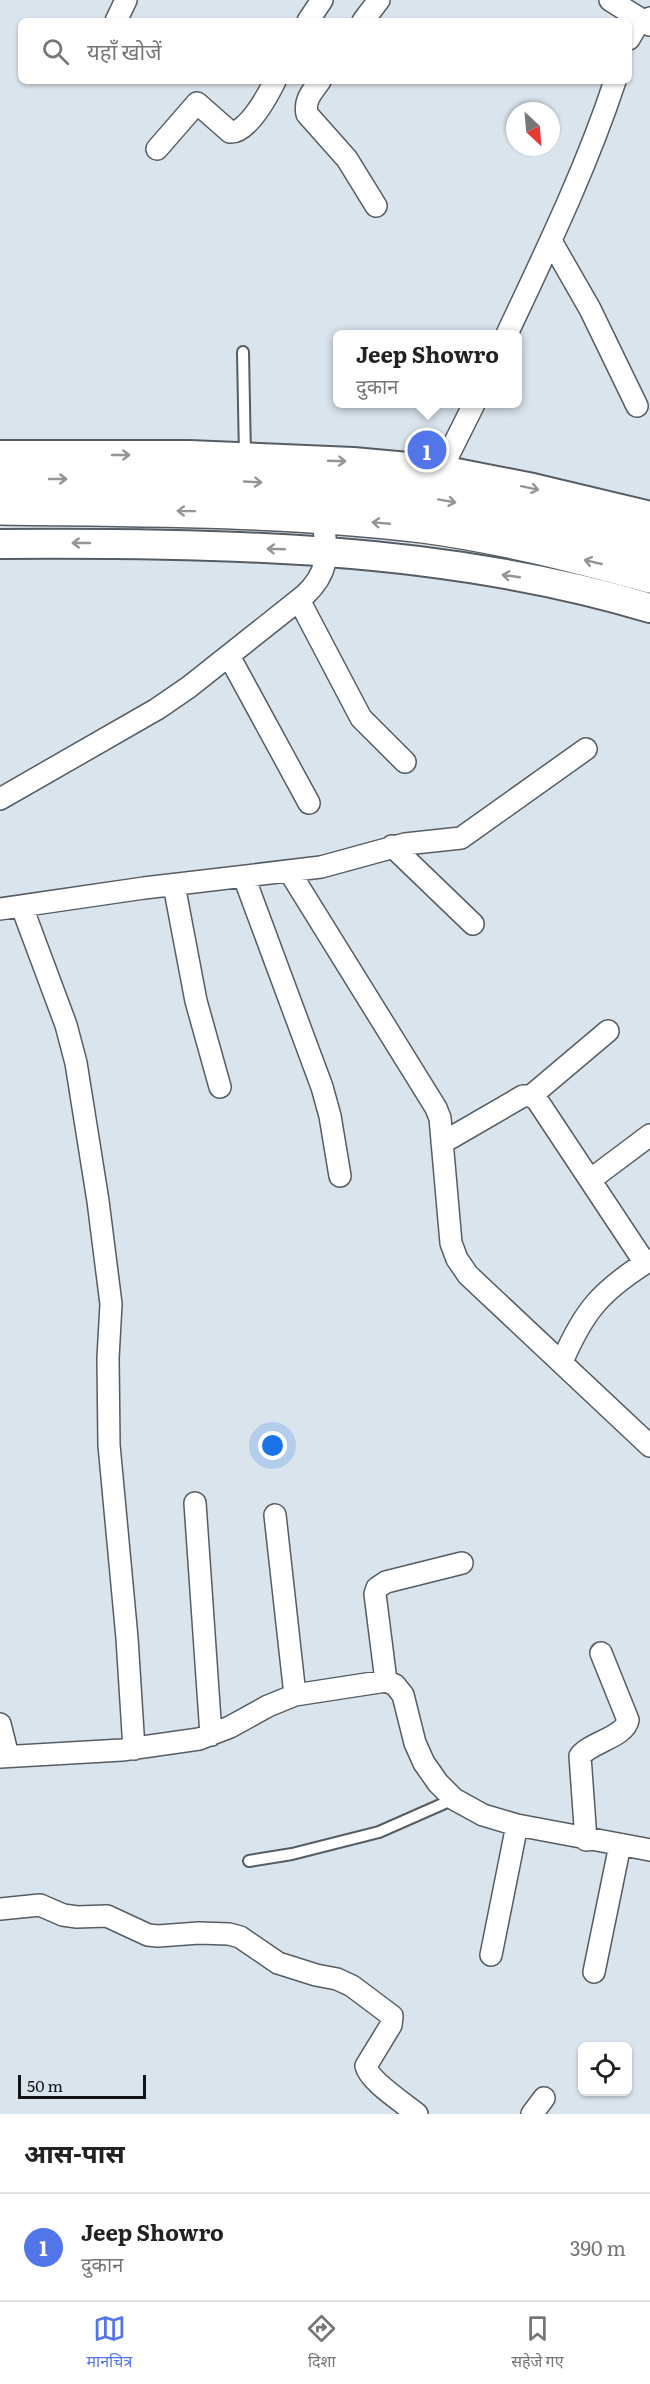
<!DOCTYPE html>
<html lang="hi">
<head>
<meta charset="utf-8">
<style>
  body { margin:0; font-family:Literata,"Noto Sans Devanagari",serif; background:#f2f2f2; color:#222 }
  .controls { position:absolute; right:18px; bottom:18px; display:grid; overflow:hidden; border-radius:9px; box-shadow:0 2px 4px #0004 }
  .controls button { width:54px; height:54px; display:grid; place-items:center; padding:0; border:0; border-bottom:2px solid #e0e0e0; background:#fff; color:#222; font:30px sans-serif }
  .compass { position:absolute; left:506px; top:102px; width:54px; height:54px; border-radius:50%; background:#fff; box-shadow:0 2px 4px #0004; rotate:154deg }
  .scale { position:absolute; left:18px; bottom:15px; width:128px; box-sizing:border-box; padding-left:6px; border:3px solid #111417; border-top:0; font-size:16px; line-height:21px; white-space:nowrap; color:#111417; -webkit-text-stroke:4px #dae4ed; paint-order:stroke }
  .you { position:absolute; left:273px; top:1446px; width:21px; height:21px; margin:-15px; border:4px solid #fff; border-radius:50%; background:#1a73e8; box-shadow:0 0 0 9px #1a73e833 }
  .badge { display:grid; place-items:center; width:39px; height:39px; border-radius:50%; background:#5375ea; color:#fff; font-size:20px; font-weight:700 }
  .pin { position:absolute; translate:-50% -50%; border:3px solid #fff; box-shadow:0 2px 6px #0006 }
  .popup { position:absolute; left:333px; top:330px; width:189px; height:78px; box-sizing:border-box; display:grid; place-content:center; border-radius:9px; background:#fff; filter:drop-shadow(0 2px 4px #0005); font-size:20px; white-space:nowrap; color:#767676 }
  .popup b { font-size:22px; color:#222 }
  .popup::after { content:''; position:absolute; left:50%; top:100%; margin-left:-12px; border:12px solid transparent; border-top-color:#fff }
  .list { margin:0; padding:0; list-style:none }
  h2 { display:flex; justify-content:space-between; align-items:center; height:78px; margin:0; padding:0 24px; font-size:26px }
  h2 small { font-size:20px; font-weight:400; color:#767676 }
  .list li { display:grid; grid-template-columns:39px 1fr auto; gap:18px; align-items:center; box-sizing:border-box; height:108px; padding:0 24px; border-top:2px solid #e0e0e0 }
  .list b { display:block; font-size:22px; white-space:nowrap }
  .list p { margin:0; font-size:20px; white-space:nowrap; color:#767676 }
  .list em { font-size:20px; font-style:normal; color:#767676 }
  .icon { flex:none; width:33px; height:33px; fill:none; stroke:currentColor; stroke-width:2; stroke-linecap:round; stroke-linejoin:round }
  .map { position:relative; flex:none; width:650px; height:2114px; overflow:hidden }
  .search { position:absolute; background:#fff; box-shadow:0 2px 4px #0004; left:18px; right:18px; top:18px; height:66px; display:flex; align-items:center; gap:15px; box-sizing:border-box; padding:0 21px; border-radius:9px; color:#767676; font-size:22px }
  .sheet { height:186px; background:#fff }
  nav { display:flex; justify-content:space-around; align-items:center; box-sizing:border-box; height:84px; border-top:2px solid #e0e0e0; background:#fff; font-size:16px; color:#767676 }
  nav a { display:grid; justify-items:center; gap:3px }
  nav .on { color:#5375ea }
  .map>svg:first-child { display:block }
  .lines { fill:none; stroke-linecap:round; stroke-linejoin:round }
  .lane-casing { stroke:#555d64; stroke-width:14 }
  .street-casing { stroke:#555d64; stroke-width:24 }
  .secondary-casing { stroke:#555d64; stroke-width:32 }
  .highway-casing { stroke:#555d64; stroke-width:36 }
  .lane { stroke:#fff; stroke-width:10 }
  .street { stroke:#fff; stroke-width:21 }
  .secondary { stroke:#fff; stroke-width:28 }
  .highway { stroke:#fff; stroke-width:33 }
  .oneway { stroke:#949597 }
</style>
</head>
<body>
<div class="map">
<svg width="650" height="2114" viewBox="0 0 650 2114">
  <rect width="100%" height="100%" fill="#dae4ed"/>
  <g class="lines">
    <g class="lane-casing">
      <path id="lane" d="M243 352 245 457
        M249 1861 292 1854 379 1832 454 1799"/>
    </g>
    <g class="street-casing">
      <path id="street" d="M610 0 650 25
        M116 21 126 0
        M308 21 322 0
        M363 21 379 0
        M629 39 636 27 650 18
        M320 81C312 92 304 100 307 114L347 159 376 206
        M157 149 197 103 230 132C247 134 268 95 275 81
        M551 241 590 309 637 406
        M507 334C546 251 586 169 615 81
        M441 470 474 404
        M299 600 361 718 405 762
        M229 656 309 803
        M0 799 157 709 189 687 305 595C332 569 326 552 323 517
        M392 846 473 924
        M289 871 436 1108 440 1118 451 1243 457 1259 468 1275 650 1446
        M244 877 322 1087 330 1116 340 1176
        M174 885 196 1001 220 1087
        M22 907 66 1025 76 1063 98 1201 111 1304 108 1358 109 1445 127 1638 134 1749
        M0 909 144 888 321 867 405 844 461 838 586 749
        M531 1096 608 1031
        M442 1143 523 1096H531L537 1100 645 1263
        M590 1180 650 1135
        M562 1362C584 1310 602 1290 650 1260
        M195 1503 211 1735
        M275 1515 295 1695
        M386 1681 375 1594 377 1588 386 1582 462 1563
        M0 1724 8 1756
        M0 1757 122 1750 199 1739 230 1727 268 1706 295 1695 386 1681 395 1685 403 1695 415 1743 424 1763 438 1783 454 1799 483 1815 517 1825 650 1850
        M586 1840 580 1756C591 1742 625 1737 628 1720L601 1653
        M0 1909 40 1905 63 1915 77 1917 107 1916 148 1935 158 1936 199 1933 229 1934 240 1937 278 1963 316 1975 337 1979 352 1986 392 2016 391 2025 366 2066C369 2081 404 2103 417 2114
        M491 1955 517 1825
        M594 1972 620 1845
        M532 2114 544 2098"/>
    </g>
    <g class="secondary-casing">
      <path id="secondary" d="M0 455H189L353 462 441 470 533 488 650 516
        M0 544C216 543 441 545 650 608"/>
    </g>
    <g class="highway-casing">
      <path id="highway" d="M0 479C141 479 283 478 423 497 500 507 576 525 650 545
        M0 508C141 510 283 509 423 526 499 536 576 556 650 576"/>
    </g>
    <use href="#lane" class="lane"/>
    <use href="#street" class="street"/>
    <use href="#secondary" class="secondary"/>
    <use href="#highway" class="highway"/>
  </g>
  <defs><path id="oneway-shaft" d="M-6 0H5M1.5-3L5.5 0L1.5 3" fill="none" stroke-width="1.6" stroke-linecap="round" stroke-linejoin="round" transform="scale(1.5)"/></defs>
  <g class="oneway">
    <use href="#oneway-shaft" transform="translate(121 455)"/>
    <use href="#oneway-shaft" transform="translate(337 461) rotate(2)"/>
    <use href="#oneway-shaft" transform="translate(58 479)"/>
    <use href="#oneway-shaft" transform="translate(253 482) rotate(3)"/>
    <use href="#oneway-shaft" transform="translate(530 488) rotate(12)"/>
    <use href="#oneway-shaft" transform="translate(447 501) rotate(10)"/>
    <use href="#oneway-shaft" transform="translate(186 511) rotate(-179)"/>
    <use href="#oneway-shaft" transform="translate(381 523) rotate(-175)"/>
    <use href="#oneway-shaft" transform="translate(81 543) rotate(180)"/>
    <use href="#oneway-shaft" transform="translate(276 549) rotate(-178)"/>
    <use href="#oneway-shaft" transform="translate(593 562) rotate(-167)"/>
    <use href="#oneway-shaft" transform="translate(511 576) rotate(-172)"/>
  </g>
</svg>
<div class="controls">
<button><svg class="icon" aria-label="locate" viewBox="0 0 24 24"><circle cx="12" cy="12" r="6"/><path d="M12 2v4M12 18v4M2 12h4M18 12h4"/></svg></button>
</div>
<svg class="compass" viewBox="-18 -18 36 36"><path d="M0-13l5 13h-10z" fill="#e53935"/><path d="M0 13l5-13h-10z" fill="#767676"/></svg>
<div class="scale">50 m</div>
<div class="you"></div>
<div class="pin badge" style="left:427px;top:450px">1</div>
<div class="popup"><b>Jeep Showro</b>दुकान</div>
<div class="search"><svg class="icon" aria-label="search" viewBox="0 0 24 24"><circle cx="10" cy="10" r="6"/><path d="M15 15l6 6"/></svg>यहाँ खोजें</div>
</div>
<section class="sheet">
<h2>आस-पास<small></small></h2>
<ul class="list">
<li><span class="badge">1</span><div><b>Jeep Showro</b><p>दुकान</p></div><em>390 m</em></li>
</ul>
</section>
<nav>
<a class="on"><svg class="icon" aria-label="map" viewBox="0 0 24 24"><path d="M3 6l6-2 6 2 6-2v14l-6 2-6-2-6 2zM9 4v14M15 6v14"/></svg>मानचित्र</a>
<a><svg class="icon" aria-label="directions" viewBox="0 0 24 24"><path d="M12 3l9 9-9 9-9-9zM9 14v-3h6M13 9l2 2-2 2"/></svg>दिशा</a>
<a><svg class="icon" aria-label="saved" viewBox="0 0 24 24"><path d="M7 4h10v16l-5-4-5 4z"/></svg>सहेजे गए</a>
</nav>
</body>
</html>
